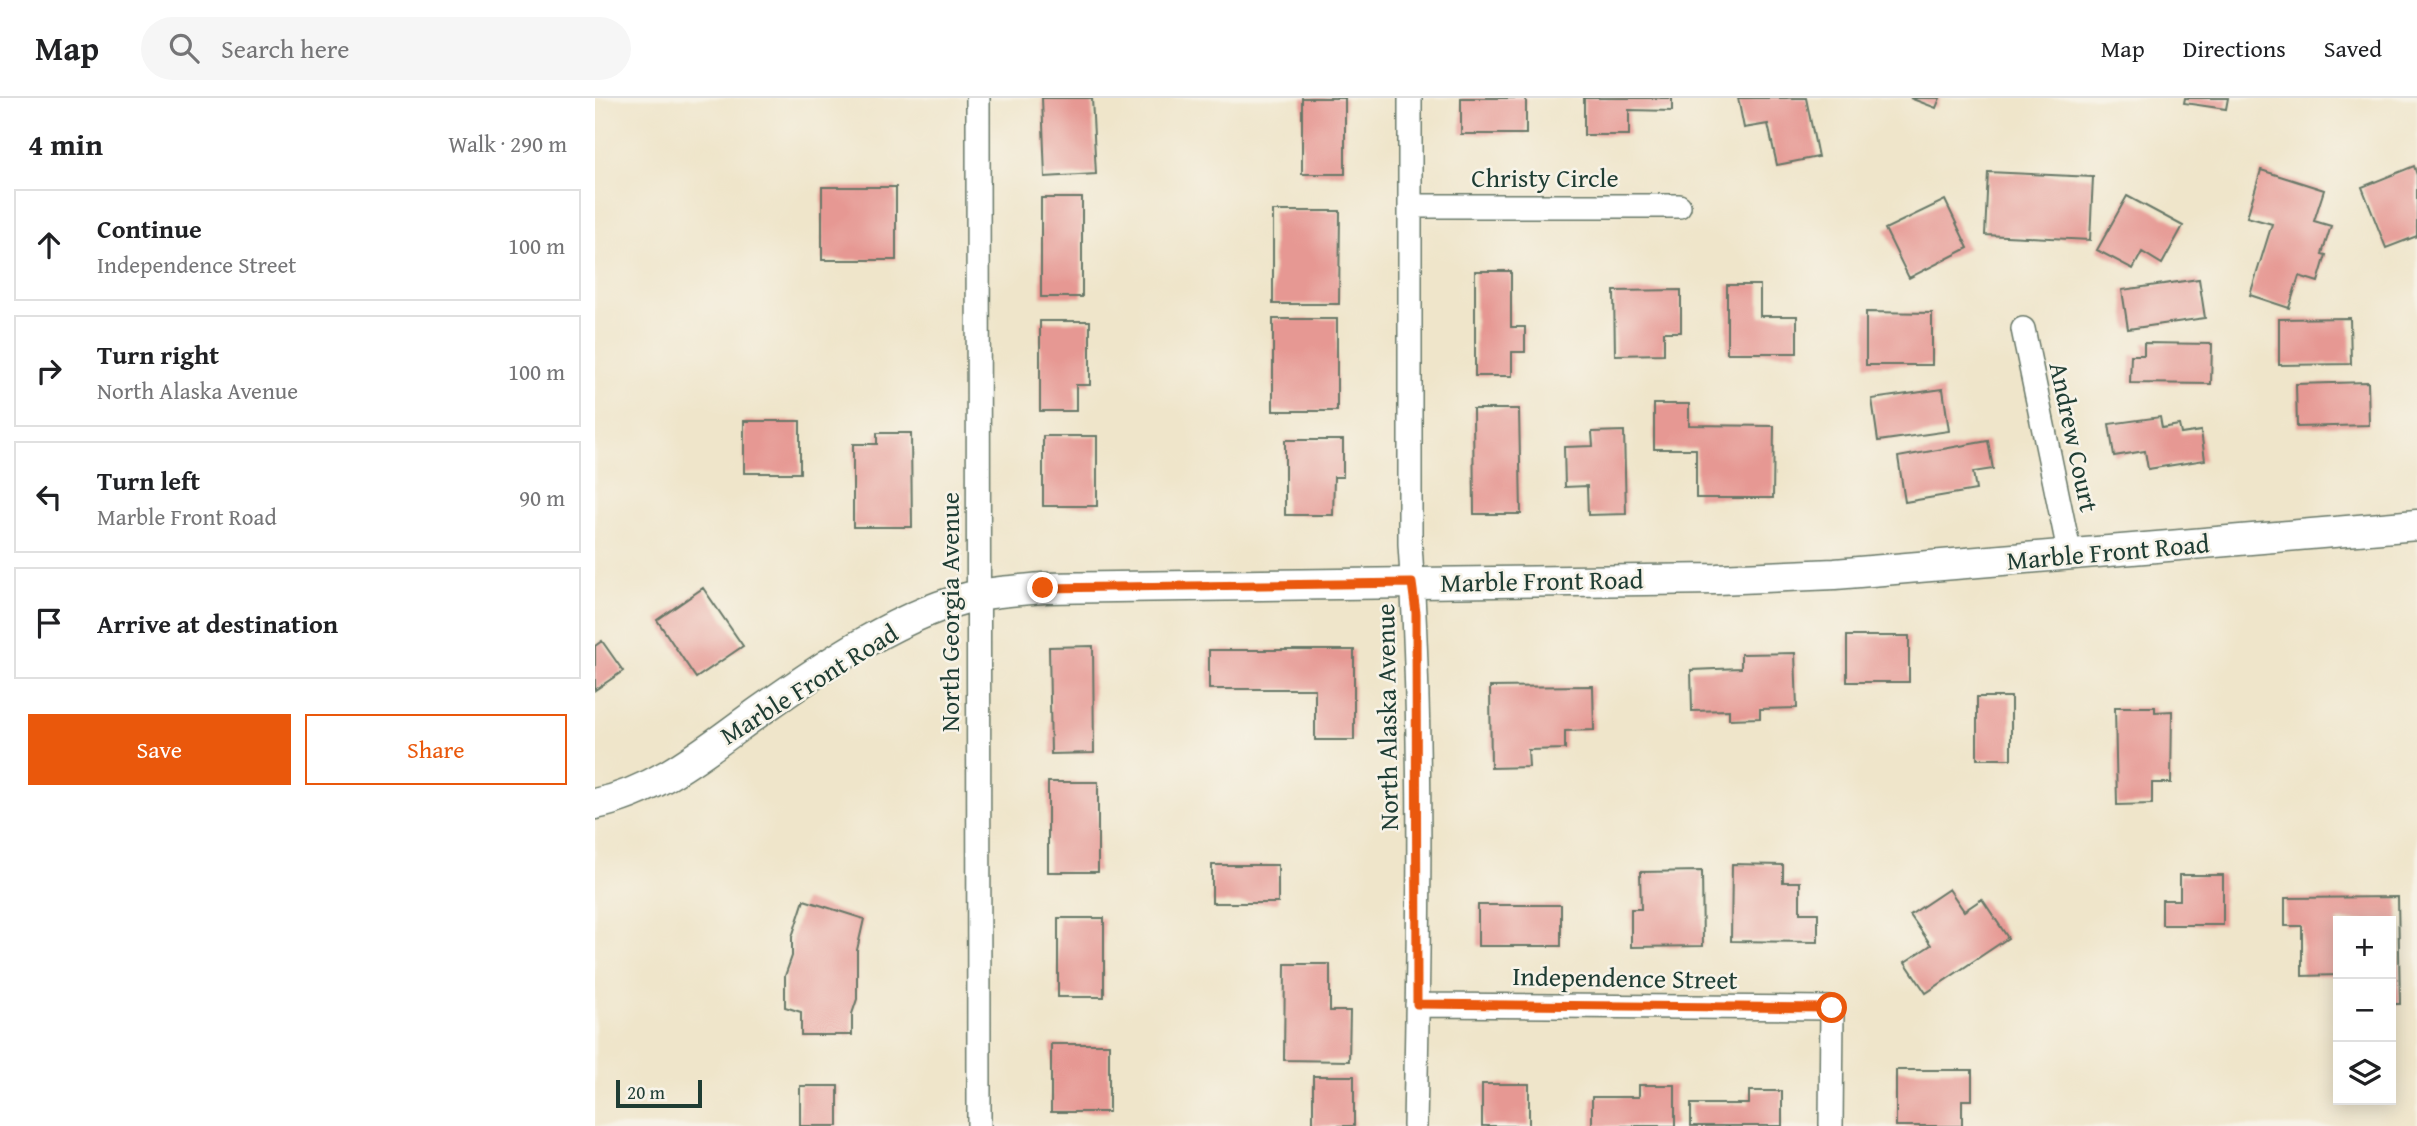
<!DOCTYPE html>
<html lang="en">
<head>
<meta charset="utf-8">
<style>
  body { margin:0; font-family:"Gentium Book Plus",serif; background:#f6f6f6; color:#202124 }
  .controls { position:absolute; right:21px; bottom:21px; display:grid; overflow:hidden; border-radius:0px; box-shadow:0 4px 18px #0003 }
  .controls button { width:63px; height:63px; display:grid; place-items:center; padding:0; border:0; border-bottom:2px solid #e0e0e0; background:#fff; color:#202124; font:35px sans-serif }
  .scale { position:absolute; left:21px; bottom:18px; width:86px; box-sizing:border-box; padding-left:7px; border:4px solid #1f3d34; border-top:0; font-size:19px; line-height:24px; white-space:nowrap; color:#1f3d34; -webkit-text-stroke:5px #f7f3e8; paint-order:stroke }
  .stop { position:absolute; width:21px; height:21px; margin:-16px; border:5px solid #ea580c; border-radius:50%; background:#fff }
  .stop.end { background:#ea580c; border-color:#fff; box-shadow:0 2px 7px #0008 }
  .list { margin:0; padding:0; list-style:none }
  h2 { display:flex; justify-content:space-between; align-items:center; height:91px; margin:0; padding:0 28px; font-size:30px }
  h2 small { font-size:23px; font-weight:400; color:#757577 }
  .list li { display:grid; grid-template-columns:46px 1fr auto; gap:21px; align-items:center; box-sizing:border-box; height:112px; margin:0 14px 14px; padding:0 14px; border:2px solid #e0e0e0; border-radius:0px }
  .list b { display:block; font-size:26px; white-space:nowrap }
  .list p { margin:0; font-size:23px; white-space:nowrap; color:#757577 }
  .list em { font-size:23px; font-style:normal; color:#757577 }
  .actions { display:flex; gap:14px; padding:21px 28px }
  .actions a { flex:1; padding:16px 0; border:2px solid #ea580c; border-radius:0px; text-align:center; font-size:24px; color:#ea580c }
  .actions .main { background:#ea580c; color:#fff }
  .icon { flex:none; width:38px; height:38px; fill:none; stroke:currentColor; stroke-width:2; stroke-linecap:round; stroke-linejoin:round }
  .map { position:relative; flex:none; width:1822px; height:1028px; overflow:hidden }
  header { display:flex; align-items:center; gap:42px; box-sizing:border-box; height:98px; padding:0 35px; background:#fff; border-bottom:2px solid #e0e0e0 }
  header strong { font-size:33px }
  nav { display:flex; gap:38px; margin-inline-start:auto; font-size:24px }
  .search { width:490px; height:63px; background:#f6f6f6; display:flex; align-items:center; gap:18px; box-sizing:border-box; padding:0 24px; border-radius:38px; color:#757577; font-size:26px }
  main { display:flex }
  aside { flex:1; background:#fff }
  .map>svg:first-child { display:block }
  .building { fill:#e69893 }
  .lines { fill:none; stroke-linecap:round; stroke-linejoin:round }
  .minor-casing { stroke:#687868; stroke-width:26 }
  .tertiary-casing { stroke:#687868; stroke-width:33 }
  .minor { stroke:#fff; stroke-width:23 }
  .tertiary { stroke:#fff; stroke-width:30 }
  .route { stroke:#ea580c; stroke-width:9 }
  .labels { text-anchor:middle; stroke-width:5; stroke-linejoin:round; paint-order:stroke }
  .street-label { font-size:26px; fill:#1f3d34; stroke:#f7f3e8 }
</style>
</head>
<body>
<header>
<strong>Map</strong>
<div class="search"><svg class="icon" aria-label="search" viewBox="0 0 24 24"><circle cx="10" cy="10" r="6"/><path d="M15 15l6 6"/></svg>Search here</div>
<nav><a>Map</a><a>Directions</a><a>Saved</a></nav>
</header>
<main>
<aside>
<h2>4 min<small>Walk · 290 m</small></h2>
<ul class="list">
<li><svg class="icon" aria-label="ahead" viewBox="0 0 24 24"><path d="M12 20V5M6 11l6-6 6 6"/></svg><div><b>Continue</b><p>Independence Street</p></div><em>100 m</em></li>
<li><svg class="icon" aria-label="right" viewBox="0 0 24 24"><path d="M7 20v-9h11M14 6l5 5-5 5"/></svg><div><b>Turn right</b><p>North Alaska Avenue</p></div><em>100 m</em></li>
<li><svg class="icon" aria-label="left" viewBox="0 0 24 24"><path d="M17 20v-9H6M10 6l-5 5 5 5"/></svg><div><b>Turn left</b><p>Marble Front Road</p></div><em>90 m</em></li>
<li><svg class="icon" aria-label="arrive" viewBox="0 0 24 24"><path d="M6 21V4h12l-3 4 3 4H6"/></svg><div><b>Arrive at destination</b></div></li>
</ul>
<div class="actions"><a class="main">Save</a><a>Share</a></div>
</aside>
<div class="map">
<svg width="1822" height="1028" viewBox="0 0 1822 1028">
  <rect width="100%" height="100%" fill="#f7f3e8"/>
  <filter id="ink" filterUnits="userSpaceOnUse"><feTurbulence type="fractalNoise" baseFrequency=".0143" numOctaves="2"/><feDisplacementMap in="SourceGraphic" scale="14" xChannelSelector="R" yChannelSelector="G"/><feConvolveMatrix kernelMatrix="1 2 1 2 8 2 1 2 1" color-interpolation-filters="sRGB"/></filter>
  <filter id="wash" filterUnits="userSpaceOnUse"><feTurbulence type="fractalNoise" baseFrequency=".00686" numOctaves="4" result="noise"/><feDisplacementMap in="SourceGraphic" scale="28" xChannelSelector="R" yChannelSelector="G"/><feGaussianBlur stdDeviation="1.57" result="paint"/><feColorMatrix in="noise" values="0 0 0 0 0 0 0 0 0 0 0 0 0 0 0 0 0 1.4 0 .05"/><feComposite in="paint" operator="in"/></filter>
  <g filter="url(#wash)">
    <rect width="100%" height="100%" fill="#efe5ca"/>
    <g id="blocks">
      <path class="building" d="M447 0H497L501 76 450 79Z
        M707 0H750V76H707Z
        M866 0H931V36H866Z
        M989 0H1077V13L1034 12V37H989Z
        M1143 0H1211L1223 59 1182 67 1173 26 1149 30Z
        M1315 0H1345L1341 10Z
        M1590 0H1633L1631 11 1589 5Z
        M1819 68 1822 77V138L1791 150 1767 89Z
        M1666 72 1729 92 1719 123 1736 128 1727 156 1731 157 1723 184 1704 178 1694 210 1655 197 1677 126 1652 119Z
        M1393 74 1498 79 1495 142 1390 137Z
        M227 89H301V162H227Z
        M1532 98 1588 128 1567 166 1547 154 1538 171 1502 152Z
        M446 100H487V199H446Z
        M1350 102 1373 150 1314 180 1290 131Z
        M678 113H745L744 206H678Z
        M880 173H916V229H930V254H917V278H880Z
        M1604 181 1610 220 1533 231 1527 192Z
        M1132 187H1165V218H1202V255H1132Z
        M1086 192V234H1069V256L1020 257 1019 193Z
        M1271 214 1337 215V267H1271Z
        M1755 220 1756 266 1684 267V221Z
        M678 221H742V313H678Z
        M445 223H495V287H481V313H445Z
        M1549 245 1617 246 1616 286 1535 285 1536 257H1549Z
        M1773 284 1774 327 1702 329 1701 286Z
        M1348 291 1354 333 1283 343 1277 301Z
        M1059 306H1094V327L1179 328 1178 400H1101V351H1059Z
        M878 311H924L926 416H879Z
        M1565 319 1567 330 1584 327 1586 336 1606 333 1610 362 1553 371 1550 353 1519 358 1514 326Z
        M149 323H205V375H149Z
        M1029 333 1031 416 993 417 992 388 970 389 969 349 998 348 997 334Z
        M282 335H316L317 429H258V346H282Z
        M448 338H502V408H448Z
        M690 342H748V379H739L738 417H690Z
        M1393 343 1398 371 1378 374 1381 392 1310 404 1303 359Z
        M108 490 148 548 101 580 62 522Z
        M1252 538H1314V584H1252Z
        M7 543 28 573 0 592V548Z
        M498 548 499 655 456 656 454 549Z
        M614 552H759V642H720V591H614Z
        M1200 555 1202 610 1165 611V620L1134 621V612L1097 613 1096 572 1146 570V556Z
        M998 588 999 632 970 633V651L933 652 934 669 896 670 895 589Z
        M1382 599H1416V661H1382Z
        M1520 609H1560V614L1577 613 1576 685H1557V706L1522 707Z
        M453 684H503V774H453Z
        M1137 766 1188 767V784H1205V815H1223V844L1136 843Z
        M617 767H683V805H617Z
        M1107 773 1108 848 1036 849V811H1046L1045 774Z
        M1585 777H1628V827H1567V802H1585Z
        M1354 791 1369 813 1387 801 1413 840 1331 895 1310 864 1336 847 1315 817Z
        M1803 799 1805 906H1796V823H1743V877L1707 878V828H1690V800Z
        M209 802 269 821 262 852V901L257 916V937H206V914L190 909V878L197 858V839Z
        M883 807H966V848H883Z
        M463 820H509V899H463Z
        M690 866H735V913H755L754 963 689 962Z
        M456 946H514V1014H456Z
        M1301 972H1377V1002H1367V1028H1301Z
        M718 978H759V1028H718Z
        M887 986H934V1028H887Z
        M1044 987H1080V1028H997V999H1044Z
        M205 988H243V1028H205Z
        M1154 993H1187V1028H1096V1006H1154Z"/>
    </g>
  </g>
  <g filter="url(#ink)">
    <use href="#blocks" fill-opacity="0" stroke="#687868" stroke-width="2"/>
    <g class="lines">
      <g class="minor-casing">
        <path id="minor" d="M383 0 384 1028
          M815 0V446C828 640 824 834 820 1028
          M816 108H1084
          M1428 231 1475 458
          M822 907 1237 910 1236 1028"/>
      </g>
      <g class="tertiary-casing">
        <path id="tertiary" d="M0 706C64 693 113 650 165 613 227 569 309 512 385 497 406 493 427 492 448 490L1122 481 1240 476 1822 427"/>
      </g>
      <use href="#minor" class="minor"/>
      <use href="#tertiary" class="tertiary"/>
    </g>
  </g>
  <g class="lines" filter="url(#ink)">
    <path class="route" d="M448 490 817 485 821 515 822 906 1237 910"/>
  </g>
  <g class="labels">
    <g class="street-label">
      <text x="950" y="89">Christy Circle</text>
      <text transform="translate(1479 339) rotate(78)" y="9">Andrew Court</text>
      <text transform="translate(1513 454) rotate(-5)" y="9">Marble Front Road</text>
      <text transform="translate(947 483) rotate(-1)" y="9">Marble Front Road</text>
      <text transform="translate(355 514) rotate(-90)" y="9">North Georgia Avenue</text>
      <text transform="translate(214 586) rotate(-32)" y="9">Marble Front Road</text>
      <text transform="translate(792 619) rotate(-91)" y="9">North Alaska Avenue</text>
      <text transform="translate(1030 880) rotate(1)" y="9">Independence Street</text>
    </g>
  </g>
</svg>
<div class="controls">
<button>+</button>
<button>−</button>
<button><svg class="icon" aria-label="layers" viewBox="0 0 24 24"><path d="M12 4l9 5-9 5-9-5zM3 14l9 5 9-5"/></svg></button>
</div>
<div class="scale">20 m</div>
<div class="stop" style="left:1237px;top:910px"></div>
<div class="stop end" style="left:448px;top:490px"></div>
</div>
</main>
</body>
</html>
